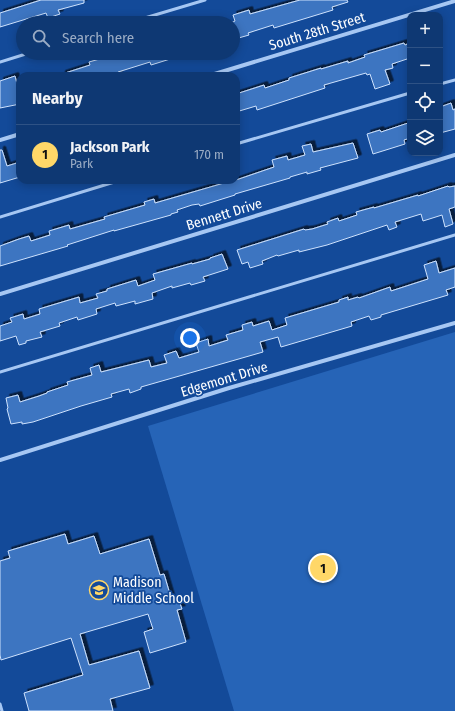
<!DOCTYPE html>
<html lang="en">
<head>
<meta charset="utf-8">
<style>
  body { margin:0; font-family:"Fira Sans Condensed",sans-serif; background:#1c437b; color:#f1f3f6 }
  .controls { position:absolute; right:12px; top:12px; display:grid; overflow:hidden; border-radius:8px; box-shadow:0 2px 10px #0003 }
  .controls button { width:36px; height:36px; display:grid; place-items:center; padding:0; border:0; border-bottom:1px solid #2e5285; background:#0e3873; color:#f1f3f6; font:20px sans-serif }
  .you { position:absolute; left:190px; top:338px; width:14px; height:14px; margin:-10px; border:3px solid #fff; border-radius:50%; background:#1a73e8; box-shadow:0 0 0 6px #1a73e833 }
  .badge { display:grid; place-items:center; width:26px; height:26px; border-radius:50%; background:#ffd768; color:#111; font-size:13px; font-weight:700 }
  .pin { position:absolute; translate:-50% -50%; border:2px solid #fff; box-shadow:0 1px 4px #0006 }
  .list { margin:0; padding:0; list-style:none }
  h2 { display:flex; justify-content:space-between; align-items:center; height:52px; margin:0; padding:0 16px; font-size:17px }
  h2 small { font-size:13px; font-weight:400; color:#9bacc4 }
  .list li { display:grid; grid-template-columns:26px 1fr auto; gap:12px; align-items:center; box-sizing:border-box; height:60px; padding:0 16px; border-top:1px solid #2e5285 }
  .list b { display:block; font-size:15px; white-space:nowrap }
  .list p { margin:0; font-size:13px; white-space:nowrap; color:#9bacc4 }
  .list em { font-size:13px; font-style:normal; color:#9bacc4 }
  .icon { flex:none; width:22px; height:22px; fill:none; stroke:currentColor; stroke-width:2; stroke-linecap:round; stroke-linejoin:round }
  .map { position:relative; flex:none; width:455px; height:711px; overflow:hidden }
  .search { position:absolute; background:#0e3873; box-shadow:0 2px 10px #0003; left:16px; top:16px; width:224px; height:44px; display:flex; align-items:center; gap:10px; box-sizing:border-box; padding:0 14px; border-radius:22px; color:#9bacc4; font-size:15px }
  .panel { position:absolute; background:#0e3873; box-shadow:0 2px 10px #0003; left:16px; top:72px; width:224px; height:112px; border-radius:12px }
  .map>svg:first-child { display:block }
  .green { fill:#2664b7 }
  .building { fill:#3c74c1; stroke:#cee2fd; filter:url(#shadow) }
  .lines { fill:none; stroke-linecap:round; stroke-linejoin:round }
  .lane { stroke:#a6c7f3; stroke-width:3 }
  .street { stroke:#a6c7f3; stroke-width:4 }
  .labels { text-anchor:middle; stroke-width:3.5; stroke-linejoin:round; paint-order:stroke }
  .street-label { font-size:14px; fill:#fff; stroke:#134a99 }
  .poi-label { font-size:14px; fill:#fff; stroke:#134a99; text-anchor:start }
</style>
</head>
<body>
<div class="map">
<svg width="455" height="711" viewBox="0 0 455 711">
  <defs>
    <filter id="shadow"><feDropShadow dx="3.5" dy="-3.5" stdDeviation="0" flood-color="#0009"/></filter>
  </defs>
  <rect width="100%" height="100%" fill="#134a99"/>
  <path class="green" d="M455 332V711H234L148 426Z"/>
  <path class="building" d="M41 0H84V3L58 10 60 14 48 18 46 13 0 27V13Z
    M300 0H347L348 2 332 7 333 10 274 28 273 25 248 33 249 35 235 39 233 31V23H231L235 21 233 15 249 10 250 14Z
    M404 43 405 45 410 43V58L392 64 393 68 385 70 390 84 375 89 370 74 367 75 366 73 324 85 325 88 257 110 256 106 236 112V94L264 85 265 88 289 80V78L321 68V69L348 61V63L365 57 364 55Z
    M121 53H183V55L151 65 150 62 118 72 119 76H62V74L90 65 89 62Z
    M15 76 17 84 20 83V104L0 108V81Z
    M451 103 453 110 455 109V129L440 133V107Z
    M408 123 410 128V138L404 140 405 144 373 154 367 134 380 130 381 132Z
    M353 143 358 158 320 168 321 170 307 174V172L290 177V178L235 194V195L219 200 200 206 199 204 192 205 177 210 178 212 171 214V215L114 231V230L67 245 68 246 0 266V246L19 239 29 236 31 241 50 235 49 231 69 225 70 229 105 219 104 217 145 205 144 202 154 199 155 203 224 183 223 180H236L274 167 272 160 287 156 288 160 305 155 302 146 311 144 313 152Z
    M0 150H2L7 166 20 162V177L0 183Z
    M448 186 449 187 455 186V207L449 209 453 224 445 227 442 215 423 221 421 214 395 222 397 227 389 230 387 225 327 245 299 252V250L278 256 277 255 262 261 263 264 250 268 248 262 242 264 237 250 304 229 305 230 312 229 328 224 327 222 338 218 339 221 357 215 356 212 374 207V208L418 195V196Z
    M222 254 228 269 203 277 205 281 191 285 190 283 172 288V286L152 293 153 299 135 304V301L116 306 115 303 96 309 97 314 78 320 77 317 59 323 60 326 40 332 42 337 26 341V343L19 345 16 336 0 341V326L12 322 10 318 23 314 24 319 40 314 39 309 79 297 80 303 98 298 96 294 107 291V289L136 280 138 286 155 280 153 274 192 263V264L210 259V258Z
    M436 261 439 273 455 268V287L446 290 448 295 381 315V317L371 320 369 316 351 322 352 326 281 347 278 337 260 342 263 352 141 387V389L130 393 129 389 111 394 112 397 81 406 33 422 22 424V422L11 424 7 409 8 408 6 398 18 395 20 402 39 396 47 393V392L68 385 67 382 92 375 90 368 99 365 101 372 149 360 151 367 167 363 164 355 176 351 179 358 199 352 196 343 208 339 209 346 228 340 226 335 243 330 242 325 252 322 253 326 269 321 272 330 287 325 285 318 339 302V300L348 297V300L358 297 359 298 390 287 391 291 428 279 424 265Z
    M65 534 68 544 94 536 100 554 149 539 160 575 164 574 172 601 178 598 182 609 177 610 186 642 150 653 144 632 153 629 148 614 80 634 89 665 139 651 150 688 110 699 113 711H29L24 693 83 675 71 638 1 660 0 655V561L10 558 8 551Z"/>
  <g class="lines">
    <path class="lane" d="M128 23 205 0
      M0 62 29 53
      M440 84 455 80
      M236 144 410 93
      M0 217 121 180
      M0 372 455 235
      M0 704 2 711"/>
    <path class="street" d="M208 76 455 1
      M0 140 20 134
      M0 294 455 155
      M0 460 229 388 455 323"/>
  </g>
  <defs>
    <g id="school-ring" transform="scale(1)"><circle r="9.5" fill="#134a99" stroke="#ffd768" stroke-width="1.5"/><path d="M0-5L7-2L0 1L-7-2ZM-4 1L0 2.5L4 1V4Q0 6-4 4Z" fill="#ffd768"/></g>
  </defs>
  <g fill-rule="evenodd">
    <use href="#school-ring" x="99" y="590"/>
  </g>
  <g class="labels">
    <g class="street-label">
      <text transform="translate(317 31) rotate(-17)" y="5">South 28th Street</text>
      <text transform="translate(224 214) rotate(-17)" y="5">Bennett Drive</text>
      <text transform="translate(224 379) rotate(-17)" y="5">Edgemont Drive</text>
    </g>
    <g class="poi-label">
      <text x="113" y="587">Madison<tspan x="113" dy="16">Middle School</tspan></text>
    </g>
  </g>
</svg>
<div class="controls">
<button>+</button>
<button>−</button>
<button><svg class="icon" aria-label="locate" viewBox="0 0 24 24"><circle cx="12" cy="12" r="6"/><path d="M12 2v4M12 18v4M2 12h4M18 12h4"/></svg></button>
<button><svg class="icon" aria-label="layers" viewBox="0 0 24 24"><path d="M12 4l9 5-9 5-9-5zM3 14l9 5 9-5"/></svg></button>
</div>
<div class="you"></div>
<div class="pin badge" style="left:323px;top:568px">1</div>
<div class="search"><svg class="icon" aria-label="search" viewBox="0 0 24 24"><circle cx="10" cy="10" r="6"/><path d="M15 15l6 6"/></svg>Search here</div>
<section class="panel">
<h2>Nearby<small></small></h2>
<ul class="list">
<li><span class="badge">1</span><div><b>Jackson Park</b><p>Park</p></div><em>170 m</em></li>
</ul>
</section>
</div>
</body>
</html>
